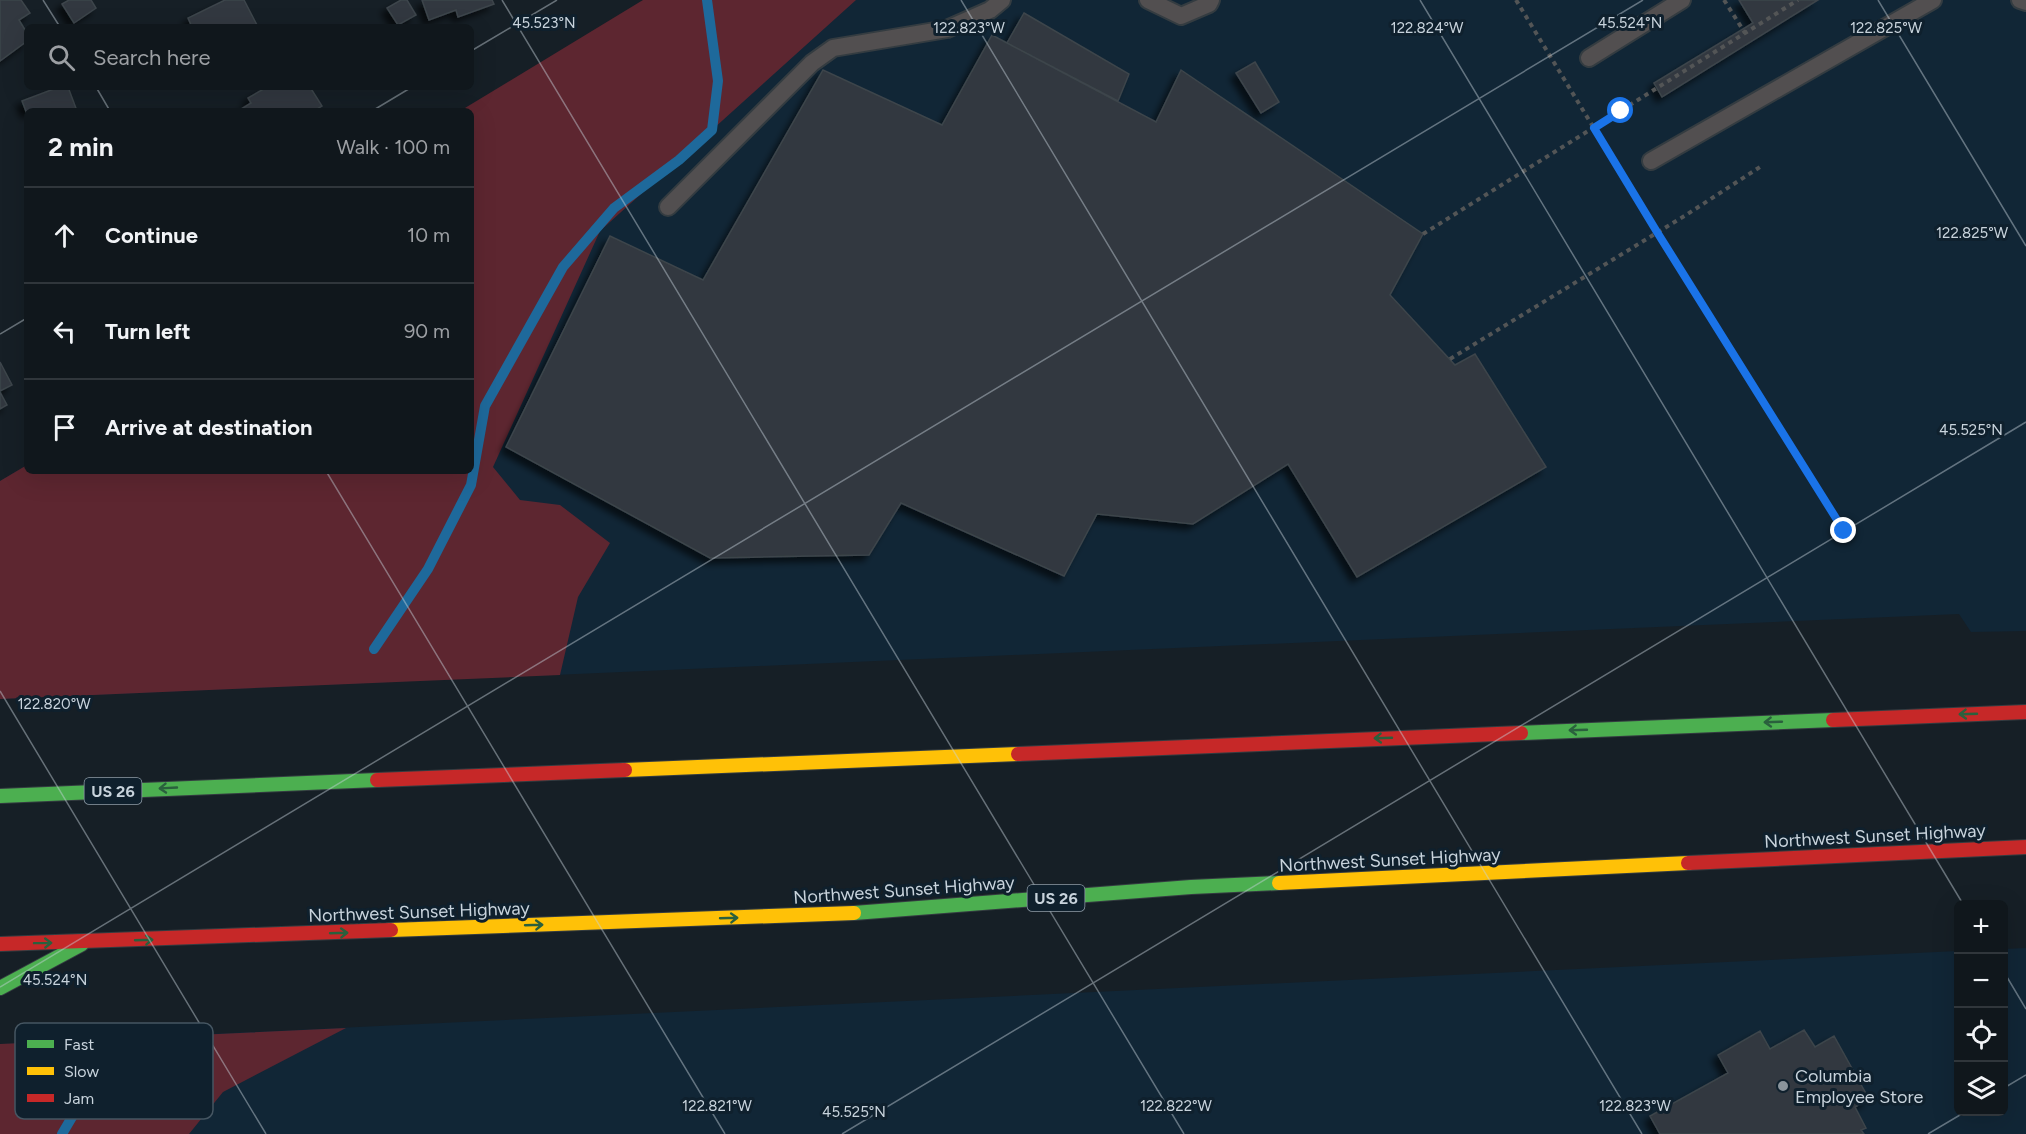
<!DOCTYPE html>
<html lang="en">
<head>
<meta charset="utf-8">
<style>
  body { margin:0; font-family:Figtree,sans-serif; background:#1e2429; color:#f1f3f6 }
  .controls { position:absolute; right:18px; bottom:18px; display:grid; overflow:hidden; border-radius:9px; box-shadow:0 6px 24px #0002 }
  .controls button { width:54px; height:54px; display:grid; place-items:center; padding:0; border:0; border-bottom:2px solid #30363b; background:#10171c; color:#f1f3f6; font:30px sans-serif }
  .stop { position:absolute; width:18px; height:18px; margin:-14px; border:4px solid #1a73e8; border-radius:50%; background:#fff }
  .stop.end { background:#1a73e8; border-color:#fff; box-shadow:0 2px 6px #0008 }
  .list { margin:0; padding:0; list-style:none }
  h2 { display:flex; justify-content:space-between; align-items:center; height:78px; margin:0; padding:0 24px; font-size:26px }
  h2 small { font-size:20px; font-weight:400; color:#9c9fa3 }
  .list li { display:grid; grid-template-columns:39px 1fr auto; gap:18px; align-items:center; box-sizing:border-box; height:96px; padding:0 24px; border-top:2px solid #30363b }
  .list b { display:block; font-size:22px; white-space:nowrap }
  .list em { font-size:20px; font-style:normal; color:#9c9fa3 }
  .icon { flex:none; width:33px; height:33px; fill:none; stroke:currentColor; stroke-width:2; stroke-linecap:round; stroke-linejoin:round }
  .map { position:relative; flex:none; width:2026px; height:1134px; overflow:hidden }
  .search { position:absolute; background:#10171c; box-shadow:0 6px 24px #0002; left:24px; top:24px; width:450px; height:66px; display:flex; align-items:center; gap:15px; box-sizing:border-box; padding:0 21px; border-radius:9px; color:#9c9fa3; font-size:22px }
  .panel { position:absolute; background:#10171c; box-shadow:0 6px 24px #0002; left:24px; top:108px; width:450px; height:366px; border-radius:9px }
  .map>svg:first-child { display:block }
  .built { fill:#112636 }
  .green { fill:#5d2630 }
  .lines { fill:none; stroke-linecap:round; stroke-linejoin:round }
  .stream { stroke:#1e699b; stroke-width:10 }
  .building { fill:#31393f; stroke:#3d454b; stroke-width:1.5; filter:url(#shadow) }
  .lane-casing { stroke:#343c41; stroke-width:20 }
  .fast-casing { stroke:#343c41; stroke-width:16 }
  .slow-casing { stroke:#343c41; stroke-width:16 }
  .jam-casing { stroke:#343c41; stroke-width:16 }
  .path { stroke:#535556; stroke-width:4; stroke-dasharray:4.5 4.5; stroke-linecap:butt }
  .lane { stroke:#524f50; stroke-width:16 }
  .fast { stroke:#4caf50; stroke-width:14 }
  .slow { stroke:#ffc107; stroke-width:14 }
  .jam { stroke:#c62828; stroke-width:14 }
  .oneway { stroke:#2a603d }
  .route { stroke:#1a73e8; stroke-width:8 }
  .ticks { fill:none; stroke:#c8d3dc; stroke-width:1.5; stroke-opacity:0.45 }
  .poi-dot { fill:#8a949c; stroke:#0f202d; stroke-width:2 }
  .labels { text-anchor:middle; stroke-width:6; stroke-linejoin:round; paint-order:stroke }
  .shield { fill:#0f202d; stroke:#909da8; stroke-width:1.5 }
  .shield-label { font-size:16px; font-weight:bold; fill:#c8d3dc }
  .street-label { font-size:18px; fill:#c8d3dc; stroke:#0f202d }
  .poi-label { font-size:18px; fill:#c8d3dc; stroke:#0f202d; text-anchor:start }
  .key { fill:#0f202d; stroke:#465662; stroke-width:1.5 }
  .key-label { font-size:16px; fill:#c8d3dc }
  .ticks-label { font-size:15px; text-anchor:middle; fill:#c8d3dc; stroke:#0f202d; stroke-width:6; stroke-linejoin:round; paint-order:stroke }
</style>
</head>
<body>
<div class="map">
<svg width="2026" height="1134" viewBox="0 0 2026 1134">
  <defs>
    <filter id="shadow"><feDropShadow dx="-5.5" dy="5.5" stdDeviation="3" flood-color="#0009"/></filter>
  </defs>
  <rect width="100%" height="100%" fill="#161f26"/>
  <path class="built" d="M837 0H2026V631L1971 632 1959 614 0 699V481L27 465V471H471V221Z
    M2026 948V1134H0V1044L1958 951V1112H2004V949Z"/>
  <path class="green" d="M643 0H856L600 231 493 467 520 500 560 505 610 543 578 597 560 675 0 699V481L27 465V471H471V111H460Z
    M346 1028 223 1092 189 1134H0V1044Z"/>
  <g class="lines">
    <path class="stream" d="M374 649 428 569 471 485 485 406 563 267 614 208 679 160 712 130 718 81 707 0
      M62 1134 104 1063"/>
  </g>
  <path class="building" d="M0 0H21L30 13 19 20 27 33V41L0 61Z
    M69 0H91L96 8 74 23 62 4Z
    M225 0H244L258 27H192L188 18Z
    M401 0H407L416 15 398 25 387 8Z
    M422 0H492L494 4 458 17 456 10 429 20Z
    M1739 0H1818L1662 97 1654 83 1753 23Z
    M1024 13 1129 74 1118 101 1007 43Z
    M992 35 1156 122 1181 70 1423 234 1390 295 1455 365 1475 354 1546 467 1357 577 1288 464 1193 524 1097 514 1064 576 901 503 869 555 710 558 506 447 610 236 703 280 823 70 942 125Z
    M1255 62 1279 102 1261 113 1236 73Z
    M59 87H68L77 111H27V114L22 101Z
    M267 87H310L322 106 314 111H238L251 103 248 98Z
    M0 362 12 385 0 391Z
    M0 392 7 405 0 409Z
    M1804 1030 1815 1047 1834 1036 1869 1099 1855 1107 1866 1128 1861 1130 1864 1134H1660L1650 1116 1728 1073 1718 1055 1760 1031 1770 1049Z"/>
  <g class="lines">
    <g class="lane-casing">
      <path id="lane" d="M1148 0 1181 16 1209 4 1211 0
        M2020 0 2026 2
        M1589 58 1682 0
        M1651 161 1933 0
        M668 207 812 63 833 48 947 29 990 10 1002 0"/>
    </g>
    <g class="fast-casing">
      <path id="fast" d="M1521 733 1833 720
        M0 796 377 780
        M854 913 1191 887 1279 883
        M0 988 82 944"/>
    </g>
    <g class="slow-casing">
      <path id="slow" d="M625 770 1018 754
        M1279 883 1688 863
        M391 930 854 913"/>
    </g>
    <g class="jam-casing">
      <path id="jam" d="M1833 720 2026 712
        M1018 754 1521 733
        M377 780 625 770
        M1688 863 2026 847
        M0 944 391 930"/>
    </g>
    <path class="path" d="M1516 0 1657 232 1843 531
      M1724 0 1745 33
      M1423 234 1798 0
      M1450 359 1686 215 1763 165"/>
    <use href="#lane" class="lane"/>
    <use href="#fast" class="fast"/>
    <use href="#slow" class="slow"/>
    <use href="#jam" class="jam"/>
  </g>
  <defs><path id="oneway-shaft" d="M-6 0H5M1.5-3L5.5 0L1.5 3" fill="none" stroke-width="1.6" stroke-linecap="round" stroke-linejoin="round" transform="scale(1.5)"/></defs>
  <g class="oneway">
    <use href="#oneway-shaft" transform="translate(1968 714) rotate(178)"/>
    <use href="#oneway-shaft" transform="translate(1773 722) rotate(178)"/>
    <use href="#oneway-shaft" transform="translate(1578 730) rotate(178)"/>
    <use href="#oneway-shaft" transform="translate(1383 738) rotate(178)"/>
    <use href="#oneway-shaft" transform="translate(168 788) rotate(177)"/>
    <use href="#oneway-shaft" transform="translate(729 918) rotate(-2)"/>
    <use href="#oneway-shaft" transform="translate(534 925) rotate(-2)"/>
    <use href="#oneway-shaft" transform="translate(339 933) rotate(-2)"/>
    <use href="#oneway-shaft" transform="translate(144 940) rotate(-2)"/>
    <use href="#oneway-shaft" transform="translate(43 943) rotate(-1)"/>
  </g>
  <g class="lines">
    <path class="route" d="M1621 111 1594 128 1657 232 1844 531"/>
  </g>
  <path class="ticks" d="M43 0 60 27M502 0 1184 1134M961 0 1642 1134M1420 0 1963 904M1878 0 2026 246M471 51 557 0M96 87 110 111M372 111 412 87M0 334 27 318M326 471 725 1134M0 691 266 1134M2004 972 2026 1009M0 987 1643 0M2004 1088 2026 1075M842 1134 2026 422M1928 1134 1965 1112"/>
  <circle class="poi-dot" cx="1783" cy="1086" r="6"/>
  <g class="labels">
    <g class="shield">
      <rect x="84.5" y="778" width="57" height="26" rx="4.5"/>
      <rect x="1027.5" y="885" width="57" height="26" rx="4.5"/>
    </g>
    <g class="shield-label">
      <text x="113" y="797">US 26</text>
      <text x="1056" y="904">US 26</text>
    </g>
    <g class="street-label">
      <text transform="translate(1875 836) rotate(-3)" y="6">Northwest Sunset Highway</text>
      <text transform="translate(1390 860) rotate(-3)" y="6">Northwest Sunset Highway</text>
      <text transform="translate(904 890) rotate(-4)" y="6">Northwest Sunset Highway</text>
      <text transform="translate(419 912) rotate(-2)" y="6">Northwest Sunset Highway</text>
    </g>
    <g class="poi-label">
      <text x="1795" y="1082">Columbia<tspan x="1795" dy="21">Employee Store</tspan></text>
    </g>
  </g>
  <rect x="15" y="1023" width="198" height="96" rx="9" class="key"/>
  <rect x="27" y="1040" width="27" height="8" fill="#4caf50"/>
  <rect x="27" y="1067" width="27" height="8" fill="#ffc107"/>
  <rect x="27" y="1094" width="27" height="8" fill="#c62828"/>
  <g class="key-label">
    <text x="64" y="1050">Fast</text>
    <text x="64" y="1077">Slow</text>
    <text x="64" y="1104">Jam</text>
  </g>
  <g class="ticks-label">
    <text x="544" y="28">45.523°N</text>
    <text x="1630" y="28">45.524°N</text>
    <text x="969" y="33">122.823°W</text>
    <text x="1427" y="33">122.824°W</text>
    <text x="1886" y="33">122.825°W</text>
    <text x="1972" y="238">122.825°W</text>
    <text x="1971" y="435">45.525°N</text>
    <text x="54" y="709">122.820°W</text>
    <text x="55" y="985">45.524°N</text>
    <text x="717" y="1111">122.821°W</text>
    <text x="1176" y="1111">122.822°W</text>
    <text x="1635" y="1111">122.823°W</text>
    <text x="854" y="1117">45.525°N</text>
  </g>
</svg>
<div class="controls">
<button>+</button>
<button>−</button>
<button><svg class="icon" aria-label="locate" viewBox="0 0 24 24"><circle cx="12" cy="12" r="6"/><path d="M12 2v4M12 18v4M2 12h4M18 12h4"/></svg></button>
<button><svg class="icon" aria-label="layers" viewBox="0 0 24 24"><path d="M12 4l9 5-9 5-9-5zM3 14l9 5 9-5"/></svg></button>
</div>
<div class="stop" style="left:1621px;top:111px"></div>
<div class="stop end" style="left:1844px;top:531px"></div>
<div class="search"><svg class="icon" aria-label="search" viewBox="0 0 24 24"><circle cx="10" cy="10" r="6"/><path d="M15 15l6 6"/></svg>Search here</div>
<section class="panel">
<h2>2 min<small>Walk · 100 m</small></h2>
<ul class="list">
<li><svg class="icon" aria-label="ahead" viewBox="0 0 24 24"><path d="M12 20V5M6 11l6-6 6 6"/></svg><div><b>Continue</b></div><em>10 m</em></li>
<li><svg class="icon" aria-label="left" viewBox="0 0 24 24"><path d="M17 20v-9H6M10 6l-5 5 5 5"/></svg><div><b>Turn left</b></div><em>90 m</em></li>
<li><svg class="icon" aria-label="arrive" viewBox="0 0 24 24"><path d="M6 21V4h12l-3 4 3 4H6"/></svg><div><b>Arrive at destination</b></div></li>
</ul>
</section>
</div>
</body>
</html>
